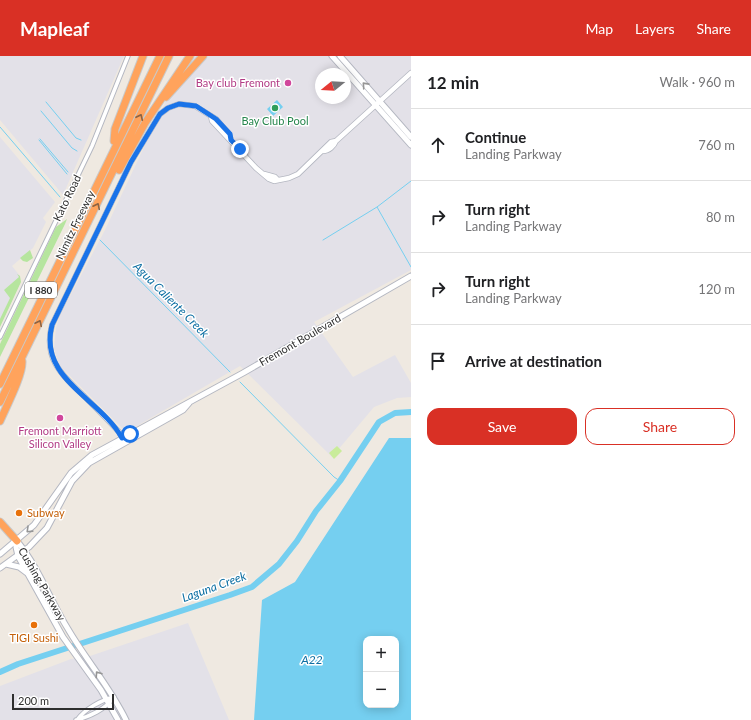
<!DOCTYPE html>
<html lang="en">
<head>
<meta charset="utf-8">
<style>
  body { margin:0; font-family:Lato,sans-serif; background:#f6f6f6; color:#202124 }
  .controls { position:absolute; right:12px; bottom:12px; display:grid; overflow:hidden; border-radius:8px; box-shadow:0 2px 10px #0003 }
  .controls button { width:36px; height:36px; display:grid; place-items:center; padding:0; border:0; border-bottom:1px solid #e0e0e0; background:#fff; color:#202124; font:20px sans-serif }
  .compass { position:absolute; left:315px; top:12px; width:36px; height:36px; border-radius:50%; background:#fff; box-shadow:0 2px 10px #0003; rotate:252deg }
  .scale { position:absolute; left:12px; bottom:10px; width:102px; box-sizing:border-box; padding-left:4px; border:2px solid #2e2e2e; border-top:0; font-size:11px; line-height:14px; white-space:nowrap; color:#2e2e2e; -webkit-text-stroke:3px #fff; paint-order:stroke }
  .stop { position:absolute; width:12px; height:12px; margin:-9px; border:3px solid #1a73e8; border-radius:50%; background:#fff }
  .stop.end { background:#1a73e8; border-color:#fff; box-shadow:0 1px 4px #0008 }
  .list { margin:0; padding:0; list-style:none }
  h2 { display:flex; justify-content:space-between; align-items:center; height:52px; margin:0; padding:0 16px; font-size:17px }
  h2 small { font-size:13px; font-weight:400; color:#757577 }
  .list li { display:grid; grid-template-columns:26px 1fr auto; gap:12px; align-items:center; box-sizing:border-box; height:72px; padding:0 16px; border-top:1px solid #e0e0e0 }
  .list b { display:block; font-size:15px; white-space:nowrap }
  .list p { margin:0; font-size:13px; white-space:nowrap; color:#757577 }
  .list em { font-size:13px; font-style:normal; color:#757577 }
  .actions { display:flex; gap:8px; padding:12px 16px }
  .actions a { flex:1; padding:9px 0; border:1px solid #d93025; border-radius:12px; text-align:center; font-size:14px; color:#d93025 }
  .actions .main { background:#d93025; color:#fff }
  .icon { flex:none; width:22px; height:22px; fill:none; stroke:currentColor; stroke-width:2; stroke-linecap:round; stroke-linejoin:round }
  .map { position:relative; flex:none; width:411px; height:664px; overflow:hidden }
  header { display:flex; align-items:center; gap:24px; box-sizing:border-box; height:56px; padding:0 20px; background:#d93025; color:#fff }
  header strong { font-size:19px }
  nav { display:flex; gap:22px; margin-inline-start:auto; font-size:14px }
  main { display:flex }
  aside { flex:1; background:#fff }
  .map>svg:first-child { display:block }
  .industrial { fill:#e3e1e8; fill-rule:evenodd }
  .green { fill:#b6e59e }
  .pitch { fill:#c9ec9a }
  .water { fill:#75cff0; fill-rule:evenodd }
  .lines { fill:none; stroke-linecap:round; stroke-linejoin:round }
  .stream { stroke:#75cff0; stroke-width:1 }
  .river { stroke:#75cff0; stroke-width:6 }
  .minor-casing { stroke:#b4b7c1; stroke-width:5.5 }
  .tertiary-casing { stroke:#b4b7c1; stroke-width:6 }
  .secondary-casing { stroke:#b4b7c1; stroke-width:7 }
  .motorway-casing { stroke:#c9c9c9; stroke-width:9 }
  .minor { stroke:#fff; stroke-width:3.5 }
  .tertiary { stroke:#fff; stroke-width:4.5 }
  .secondary { stroke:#fff; stroke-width:5 }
  .motorway { stroke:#ffa35c; stroke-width:7 }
  .oneway { stroke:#969696 }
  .oneway2 { stroke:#8c6343 }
  .route { stroke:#1a73e8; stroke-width:5 }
  .hotel-dot { fill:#d1479c; stroke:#fff; stroke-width:1.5 }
  .leisure-dot { fill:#2e9e5b; stroke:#fff; stroke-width:1.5 }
  .food-dot { fill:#e8710a; stroke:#fff; stroke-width:1.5 }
  .labels { text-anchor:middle; stroke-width:3; stroke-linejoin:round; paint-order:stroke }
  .shield { fill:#fff; stroke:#6d6d6d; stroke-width:1 }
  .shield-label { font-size:10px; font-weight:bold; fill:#2e2e2e }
  .hotel-label { font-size:11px; fill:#b23c85; stroke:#fff; text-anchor:end }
  .leisure-label { font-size:11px; fill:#27864d; stroke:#fff }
  .street-label { font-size:11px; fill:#2e2e2e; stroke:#fff }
  .food-label { font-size:11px; fill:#c56008; stroke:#fff; text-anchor:start }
  .water-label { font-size:12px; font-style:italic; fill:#0d6fa3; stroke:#fff }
</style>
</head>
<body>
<header>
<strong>Mapleaf</strong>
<nav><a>Map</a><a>Layers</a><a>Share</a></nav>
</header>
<main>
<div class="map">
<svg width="411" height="664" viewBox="0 0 411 664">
  <rect width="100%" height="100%" fill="#efe9e1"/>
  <path class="industrial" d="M0 0H124L63 139 0 64Z
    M187 0H411V214L314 266 353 321 395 299 411 327V341L397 342 374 351 332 401 240 310 130 374 123 373 59 309 54 292 56 272 60 259 105 174ZM321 18H345V42H321Z
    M0 81 55 146 43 162 46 166 33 192 12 210 20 220 0 265Z
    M188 567 229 664H0V630L71 603 90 600Z"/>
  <path class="green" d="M67 163 65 168 0 301V288L56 171Z
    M30 194 33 202 27 206 23 205 20 202Z
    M17 218 20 220 21 226 0 271V263L10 242 4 234 19 221Z"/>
  <path class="pitch" d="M337 390 342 395 334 403 329 397Z"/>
  <path class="water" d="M277 44 283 51 273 60 267 53Z
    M389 382H411V664H254L262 544 295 526ZM366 583H396V649H366Z"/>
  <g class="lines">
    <path class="stream" d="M46 46 76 82 81 84
      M41 55 72 92 77 95
      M0 71 60 141
      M40 83 68 116
      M39 84 67 118
      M411 125 377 151 411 211
      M100 184 230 316
      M323 184 377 151
      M240 326 334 421 340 425"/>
    <path class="river" d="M0 616 18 608 230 539 252 531 279 508 297 485 316 455 340 425 379 366 395 357 411 356"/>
    <g class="minor-casing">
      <path id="minor" d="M0 281 92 90 128 0
        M76 664C89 661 106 653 114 641
        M77 664C85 653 101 644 114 641"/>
    </g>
    <g class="tertiary-casing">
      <path id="tertiary" d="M211 60 212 65 256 112 269 123 274 125 289 122 298 118 331 86 336 85
        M323 95C329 95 334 90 336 85L411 17
        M264 118 275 121 277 123
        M124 385 119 376C108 364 96 352 84 340 62 319 43 303 52 269L131 106 160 58 168 52 179 48 195 50 216 63 229 78 231 84"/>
    </g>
    <g class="secondary-casing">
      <path id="secondary" d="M332 0 411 89
        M340 0 411 81
        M17 485C39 512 50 544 68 573 86 604 110 631 126 664
        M17 486 16 491 18 500 63 581 101 634 118 664
        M0 498 34 469 71 417 92 399 243 317 411 220
        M6 508 19 511 27 517
        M0 512 29 491 47 472 72 425 89 407 183 354 189 347"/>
    </g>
    <g class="motorway-casing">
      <path id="motorway" d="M166 41 203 0
        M114 85 115 73 143 0
        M119 114 145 67 190 0
        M0 328 160 0
        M0 346 169 0
        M0 365C6 351 23 319 22 305
        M0 466 17 485"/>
    </g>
    <use href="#minor" class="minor"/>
    <use href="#tertiary" class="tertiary"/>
    <use href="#secondary" class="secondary"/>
    <use href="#motorway" class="motorway"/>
  </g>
  <defs><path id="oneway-chevron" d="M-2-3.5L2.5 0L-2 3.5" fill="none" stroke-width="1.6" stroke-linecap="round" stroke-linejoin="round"/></defs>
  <g class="oneway">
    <use href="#oneway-chevron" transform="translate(365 29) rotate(-132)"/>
    <use href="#oneway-chevron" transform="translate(29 474) rotate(136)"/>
    <use href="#oneway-chevron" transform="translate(98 618) rotate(-124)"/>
  </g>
  <g class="oneway2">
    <use href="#oneway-chevron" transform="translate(140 61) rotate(-65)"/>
    <use href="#oneway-chevron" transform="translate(97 150) rotate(-64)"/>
    <use href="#oneway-chevron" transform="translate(39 267) rotate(-64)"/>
  </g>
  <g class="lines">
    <path class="route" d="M130 378 122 382C100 342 38 323 52 269L131 106 160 58 168 52 179 48 196 50 216 63 230 78 231 84 240 93"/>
  </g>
  <g class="hotel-dot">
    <circle cx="288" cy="27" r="4"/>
    <circle cx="60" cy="362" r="4"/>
  </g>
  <circle class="leisure-dot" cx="275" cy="52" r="4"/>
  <g class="food-dot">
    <circle cx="19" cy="457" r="4"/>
    <circle cx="34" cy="569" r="4"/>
  </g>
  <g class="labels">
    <rect class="shield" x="25" y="226" width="32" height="16" rx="3"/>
    <g class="shield-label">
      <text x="41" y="238">I 880</text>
    </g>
    <g class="hotel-label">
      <text x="280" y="31">Bay club Fremont</text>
      <text x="60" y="379" text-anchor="middle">Fremont Marriott<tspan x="60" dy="13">Silicon Valley</tspan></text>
    </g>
    <g class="leisure-label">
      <text x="275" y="69">Bay Club Pool</text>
    </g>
    <g class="street-label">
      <text transform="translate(67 142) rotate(-64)" y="4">Kato Road</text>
      <text transform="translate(75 169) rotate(-64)" y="4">Nimitz Freeway</text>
      <text transform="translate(300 284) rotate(-30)" y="4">Fremont Boulevard</text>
      <text transform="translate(42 528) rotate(60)" y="4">Cushing Parkway</text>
    </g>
    <g class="food-label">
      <text x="27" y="461">Subway</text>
      <text x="34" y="586" text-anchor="middle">TIGI Sushi</text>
    </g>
    <g class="water-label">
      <text transform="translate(171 244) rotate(45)" y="4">Agua Caliente Creek</text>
      <text transform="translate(214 531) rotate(-20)" y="4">Laguna Creek</text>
      <text x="312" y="608">A22</text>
    </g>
  </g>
</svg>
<div class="controls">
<button>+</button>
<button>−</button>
</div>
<svg class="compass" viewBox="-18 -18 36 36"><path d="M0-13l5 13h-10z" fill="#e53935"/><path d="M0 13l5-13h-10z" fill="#757577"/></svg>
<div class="scale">200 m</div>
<div class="stop" style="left:130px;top:378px"></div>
<div class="stop end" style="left:240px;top:93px"></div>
</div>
<aside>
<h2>12 min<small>Walk · 960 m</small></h2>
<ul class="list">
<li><svg class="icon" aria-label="ahead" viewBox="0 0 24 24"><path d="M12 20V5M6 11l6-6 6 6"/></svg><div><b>Continue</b><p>Landing Parkway</p></div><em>760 m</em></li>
<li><svg class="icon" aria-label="right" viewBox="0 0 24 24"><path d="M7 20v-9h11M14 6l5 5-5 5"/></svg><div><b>Turn right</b><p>Landing Parkway</p></div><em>80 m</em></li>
<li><svg class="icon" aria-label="right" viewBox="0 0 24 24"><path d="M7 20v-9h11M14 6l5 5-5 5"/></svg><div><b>Turn right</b><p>Landing Parkway</p></div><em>120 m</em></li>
<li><svg class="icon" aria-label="arrive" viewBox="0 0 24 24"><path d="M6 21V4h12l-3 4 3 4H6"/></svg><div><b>Arrive at destination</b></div></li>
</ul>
<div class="actions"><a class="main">Save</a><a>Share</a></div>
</aside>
</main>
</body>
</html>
